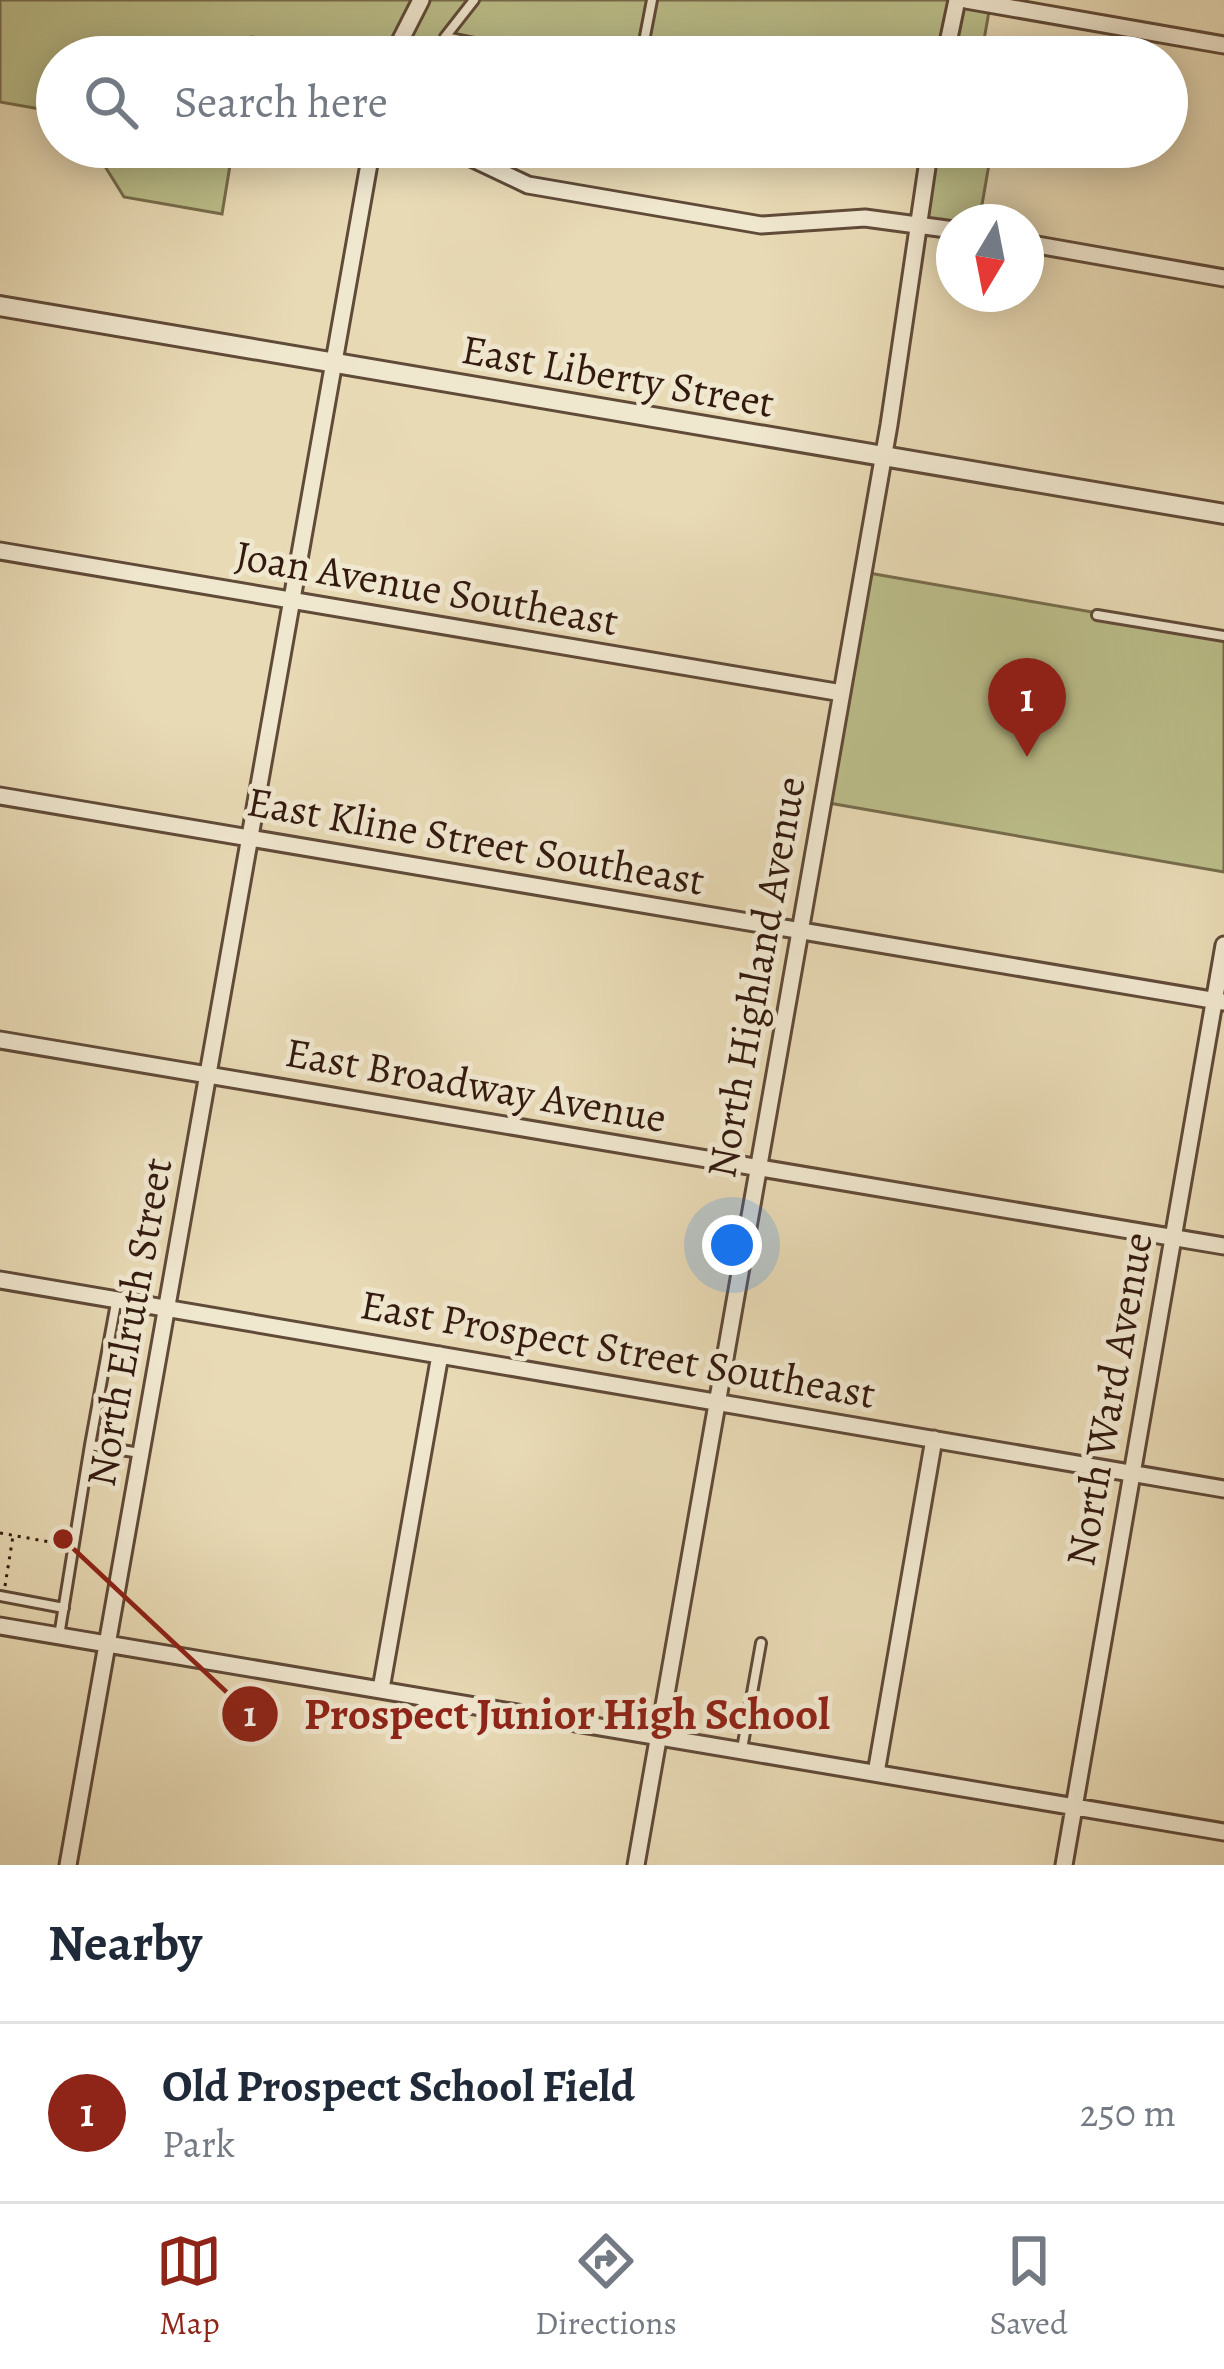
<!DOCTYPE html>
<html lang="en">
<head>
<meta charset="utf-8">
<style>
  body { margin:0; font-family:Alegreya,serif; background:#f2f2f3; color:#1f2937 }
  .compass { position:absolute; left:936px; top:204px; width:108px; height:108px; border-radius:50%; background:#fff; box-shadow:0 6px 30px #0003; rotate:190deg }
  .you { position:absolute; left:732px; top:1245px; width:42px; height:42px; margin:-30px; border:9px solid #fff; border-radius:50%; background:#1a73e8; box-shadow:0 0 0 18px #1a73e833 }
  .badge { display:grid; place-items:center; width:78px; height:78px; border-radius:50%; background:#8f2418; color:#fff; font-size:39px; font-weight:700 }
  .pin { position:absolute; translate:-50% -99px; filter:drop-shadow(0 3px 6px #0008) }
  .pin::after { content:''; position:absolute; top:63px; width:42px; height:36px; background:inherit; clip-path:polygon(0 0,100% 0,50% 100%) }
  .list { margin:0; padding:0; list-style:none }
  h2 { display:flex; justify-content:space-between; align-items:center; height:156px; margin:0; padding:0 48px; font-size:51px }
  h2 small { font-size:39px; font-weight:400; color:#747a83 }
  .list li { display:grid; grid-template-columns:78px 1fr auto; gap:36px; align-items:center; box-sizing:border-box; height:180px; padding:0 48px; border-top:3px solid #e0e1e3 }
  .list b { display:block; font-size:45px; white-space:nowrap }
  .list p { margin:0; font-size:39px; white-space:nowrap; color:#747a83 }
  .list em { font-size:39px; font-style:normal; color:#747a83 }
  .icon { flex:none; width:66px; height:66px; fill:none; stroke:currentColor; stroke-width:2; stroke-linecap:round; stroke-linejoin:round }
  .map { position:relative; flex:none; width:1224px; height:1865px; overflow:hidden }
  .search { position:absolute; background:#fff; box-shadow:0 6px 30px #0003; left:36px; right:36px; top:36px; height:132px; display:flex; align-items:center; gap:30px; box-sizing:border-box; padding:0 42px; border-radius:66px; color:#747a83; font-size:45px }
  .sheet { height:336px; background:#fff }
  nav { display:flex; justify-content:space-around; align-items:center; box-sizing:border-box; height:168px; border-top:3px solid #e0e1e3; background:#fff; font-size:33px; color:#747a83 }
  nav a { display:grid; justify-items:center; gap:6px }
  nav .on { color:#8f2418 }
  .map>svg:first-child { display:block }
  .green { fill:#bbbe8a; stroke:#776c4c; stroke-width:3 }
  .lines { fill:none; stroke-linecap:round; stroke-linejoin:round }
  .service-casing { stroke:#604a38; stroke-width:14 }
  .minor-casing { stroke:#604a38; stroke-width:21 }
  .tertiary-casing { stroke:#604a38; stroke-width:24 }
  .path { stroke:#331a0f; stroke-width:3; stroke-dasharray:3 6; stroke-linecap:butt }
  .service { stroke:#f0e7cf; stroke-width:8 }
  .minor { stroke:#f0e7cf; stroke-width:15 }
  .tertiary { stroke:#f0e7cf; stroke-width:18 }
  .labels { text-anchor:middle; stroke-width:10; stroke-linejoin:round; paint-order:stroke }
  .street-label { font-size:42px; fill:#331a0f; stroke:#f0e7cf }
  .leader { fill:none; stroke:#8f2418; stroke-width:4.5 }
  .callout-dot { fill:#8f2418; stroke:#f0e7cf; stroke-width:4.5 }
  .mark-label { font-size:36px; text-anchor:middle; font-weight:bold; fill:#fff }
  .callout-label { font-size:45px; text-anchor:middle; font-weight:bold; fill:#8f2418; stroke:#f0e7cf; stroke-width:10; stroke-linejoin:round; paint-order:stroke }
</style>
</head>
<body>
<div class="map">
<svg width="1224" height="1865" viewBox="0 0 1224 1865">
  <rect width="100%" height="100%" fill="#e8dab5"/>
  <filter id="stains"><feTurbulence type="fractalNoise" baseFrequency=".00167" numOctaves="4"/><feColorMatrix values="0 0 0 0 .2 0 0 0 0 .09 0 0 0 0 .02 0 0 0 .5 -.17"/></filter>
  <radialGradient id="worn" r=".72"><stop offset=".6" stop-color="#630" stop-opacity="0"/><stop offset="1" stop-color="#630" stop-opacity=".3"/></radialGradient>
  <path class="green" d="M0 0H991L981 57H376L252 37 248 57H57V112L0 102Z
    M93 147H233L222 214 124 197Z
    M879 147H992L979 222H954V230L917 224 928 156Z
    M863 572 1224 635V872L823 802Z"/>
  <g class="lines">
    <g class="service-casing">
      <path id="service" d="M474 0 445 37 544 57
        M641 57 652 0
        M1097 615 1224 636
        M116 1303 90 1445 140 1453
        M0 1596 64 1608
        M59 1636 90 1445
        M742 1749 761 1643"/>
    </g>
    <g class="minor-casing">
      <path id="minor" d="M966 0 1224 45
        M392 57 421 0
        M945 57 957 0
        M448 147 528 185 761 225 865 218 954 230
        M1026 243 1224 278
        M0 551 842 693
        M0 796 1224 1002
        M0 1040 1224 1246
        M0 1280 1224 1489
        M0 1626 1224 1832
        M381 1689 440 1355
        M876 1773 934 1439
        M68 1865 372 147
        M636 1865 889 425 930 147
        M1064 1865 1224 945"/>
    </g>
    <g class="tertiary-casing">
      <path id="tertiary" d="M0 306 1224 514"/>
    </g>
    <path class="path" d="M0 1533 61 1544
      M5 1586 13 1536"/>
    <use href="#service" class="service"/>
    <use href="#minor" class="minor"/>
    <use href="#tertiary" class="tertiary"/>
  </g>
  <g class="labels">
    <g class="street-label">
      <text transform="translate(618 375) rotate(10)" y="15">East Liberty Street</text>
      <text transform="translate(427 587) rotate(10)" y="15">Joan Avenue Southeast</text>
      <text transform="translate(476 840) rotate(10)" y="15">East Kline Street Southeast</text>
      <text transform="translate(755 977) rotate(-80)" y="15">North Highland Avenue</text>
      <text transform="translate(476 1084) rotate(10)" y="15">East Broadway Avenue</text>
      <text transform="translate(128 1322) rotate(-80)" y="15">North Elruth Street</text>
      <text transform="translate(618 1348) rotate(10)" y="15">East Prospect Street Southeast</text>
      <text transform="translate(1108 1399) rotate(-80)" y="15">North Ward Avenue</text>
    </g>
  </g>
  <path class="leader" d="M63 1539L250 1714"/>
  <g class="callout-dot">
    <circle cx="63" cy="1539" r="12"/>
    <circle cx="250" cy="1714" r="30"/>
  </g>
  <g class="mark-label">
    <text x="250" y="1726">1</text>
  </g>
  <g class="callout-label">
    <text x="567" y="1729">Prospect Junior High School</text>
  </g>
  <rect width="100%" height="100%" filter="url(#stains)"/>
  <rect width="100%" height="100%" fill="url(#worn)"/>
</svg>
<svg class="compass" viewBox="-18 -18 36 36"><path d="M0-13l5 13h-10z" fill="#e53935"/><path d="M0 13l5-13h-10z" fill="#747a83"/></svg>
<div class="you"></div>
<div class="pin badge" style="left:1027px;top:757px">1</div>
<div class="search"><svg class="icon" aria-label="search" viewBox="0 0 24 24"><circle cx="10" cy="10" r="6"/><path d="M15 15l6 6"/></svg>Search here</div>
</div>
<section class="sheet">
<h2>Nearby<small></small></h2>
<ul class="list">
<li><span class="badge">1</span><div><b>Old Prospect School Field</b><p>Park</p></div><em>250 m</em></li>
</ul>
</section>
<nav>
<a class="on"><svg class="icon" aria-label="map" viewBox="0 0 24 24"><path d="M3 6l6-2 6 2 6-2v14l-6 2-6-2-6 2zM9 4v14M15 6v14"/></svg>Map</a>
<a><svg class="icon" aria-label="directions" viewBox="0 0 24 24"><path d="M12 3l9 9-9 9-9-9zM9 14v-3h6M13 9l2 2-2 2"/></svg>Directions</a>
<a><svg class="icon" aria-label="saved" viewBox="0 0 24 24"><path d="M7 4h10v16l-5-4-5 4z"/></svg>Saved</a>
</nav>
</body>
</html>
